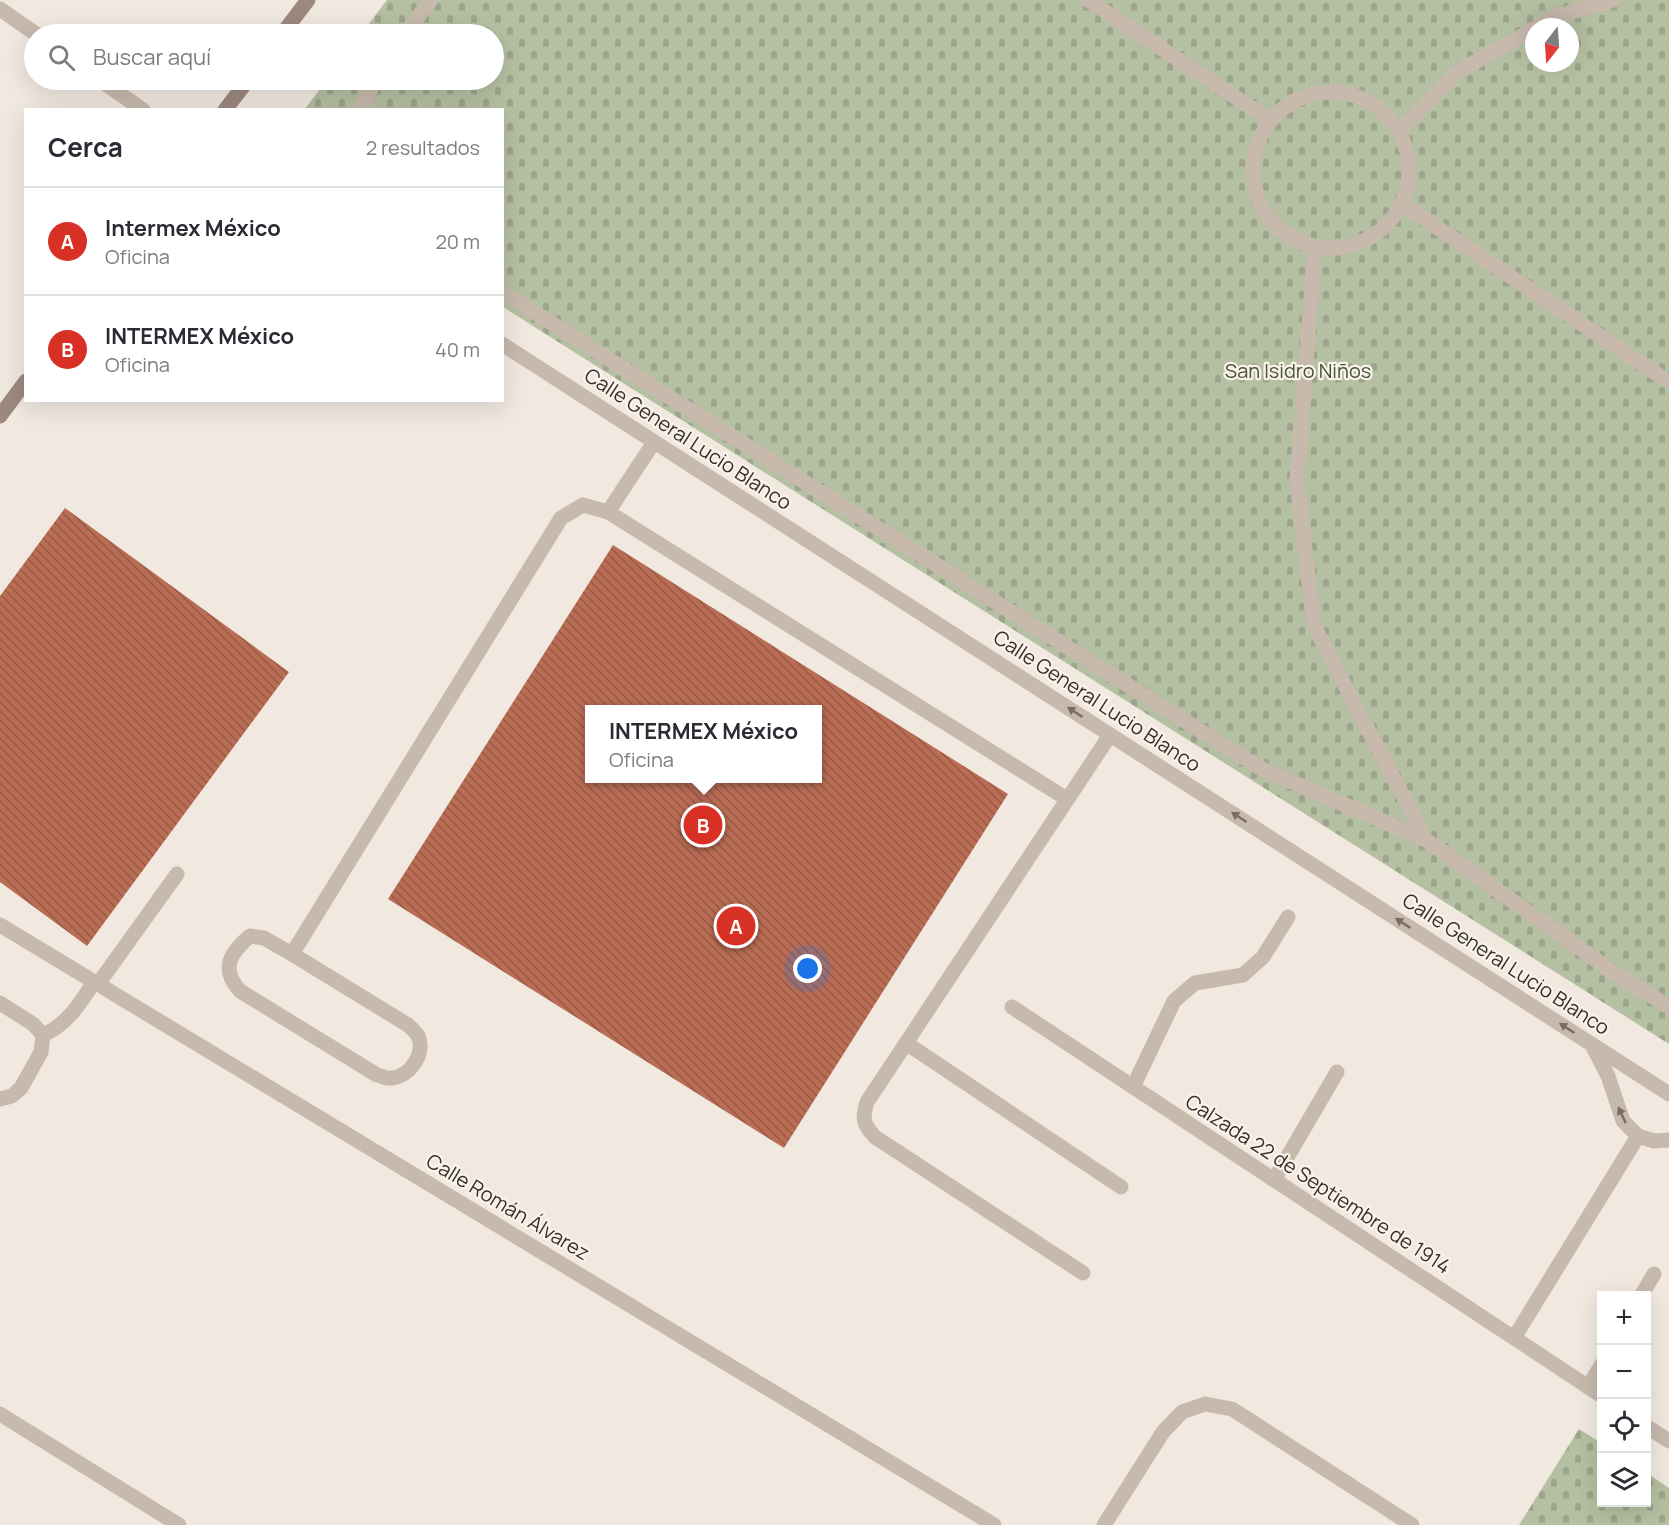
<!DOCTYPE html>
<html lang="es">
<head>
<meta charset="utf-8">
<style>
  body { margin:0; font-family:Manrope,sans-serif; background:#f7f7f7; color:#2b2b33 }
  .controls { position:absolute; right:18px; bottom:18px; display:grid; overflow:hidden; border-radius:0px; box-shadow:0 6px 24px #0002 }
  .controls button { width:54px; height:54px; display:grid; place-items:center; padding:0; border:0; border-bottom:2px solid #e1e1e2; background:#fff; color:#2b2b33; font:30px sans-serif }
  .compass { position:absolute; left:1525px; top:18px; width:54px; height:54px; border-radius:50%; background:#fff; box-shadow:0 6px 24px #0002; rotate:197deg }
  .you { position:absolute; left:808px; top:969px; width:21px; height:21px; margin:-15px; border:4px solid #fff; border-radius:50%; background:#1a73e8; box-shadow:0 0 0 9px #1a73e833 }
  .badge { display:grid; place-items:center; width:39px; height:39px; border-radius:50%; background:#d93025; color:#fff; font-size:20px; font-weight:700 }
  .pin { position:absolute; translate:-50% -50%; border:3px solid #fff; box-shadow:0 2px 6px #0006 }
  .popup { position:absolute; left:585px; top:705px; width:237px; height:78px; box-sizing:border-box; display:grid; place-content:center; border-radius:0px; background:#fff; filter:drop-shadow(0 2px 4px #0005); font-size:20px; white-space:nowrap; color:#7c7c81 }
  .popup b { font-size:22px; color:#2b2b33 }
  .popup::after { content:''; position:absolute; left:50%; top:100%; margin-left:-12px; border:12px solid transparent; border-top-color:#fff }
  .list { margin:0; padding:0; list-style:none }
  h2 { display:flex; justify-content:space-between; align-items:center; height:78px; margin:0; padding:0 24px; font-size:26px }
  h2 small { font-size:20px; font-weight:400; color:#7c7c81 }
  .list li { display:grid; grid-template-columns:39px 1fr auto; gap:18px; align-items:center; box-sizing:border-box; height:108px; padding:0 24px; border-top:2px solid #e1e1e2 }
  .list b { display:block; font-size:22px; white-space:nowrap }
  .list p { margin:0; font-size:20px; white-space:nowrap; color:#7c7c81 }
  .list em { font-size:20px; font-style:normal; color:#7c7c81 }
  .icon { flex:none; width:33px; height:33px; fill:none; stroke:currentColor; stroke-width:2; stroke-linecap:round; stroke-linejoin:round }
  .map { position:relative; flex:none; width:1669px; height:1525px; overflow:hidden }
  .search { position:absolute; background:#fff; box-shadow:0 6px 24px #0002; left:24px; top:24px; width:480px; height:66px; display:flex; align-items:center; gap:15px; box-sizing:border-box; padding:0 21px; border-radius:33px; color:#7c7c81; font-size:22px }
  .panel { position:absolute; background:#fff; box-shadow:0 6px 24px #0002; left:24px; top:108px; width:480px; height:294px; border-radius:0px }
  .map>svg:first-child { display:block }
  .cemetery { fill:url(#cemetery-stones); fill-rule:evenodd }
  .building { fill:url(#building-back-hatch); fill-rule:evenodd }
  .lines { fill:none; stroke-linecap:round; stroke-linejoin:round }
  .lane { stroke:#c8b9ad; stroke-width:15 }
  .street { stroke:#c8b9ad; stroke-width:15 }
  .secondary { stroke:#9c897e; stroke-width:15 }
  .oneway { fill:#786d66 }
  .labels { text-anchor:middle; stroke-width:4.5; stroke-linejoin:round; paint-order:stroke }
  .park-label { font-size:20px; fill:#475331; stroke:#f9f3ec }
  .street-label { font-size:20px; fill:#372f2b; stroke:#f9f3ec }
</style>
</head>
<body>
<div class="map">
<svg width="1669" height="1525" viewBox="0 0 1669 1525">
  <defs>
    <pattern id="cemetery-stones" width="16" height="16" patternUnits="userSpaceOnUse" patternTransform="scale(1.5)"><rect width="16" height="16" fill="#b5bfa1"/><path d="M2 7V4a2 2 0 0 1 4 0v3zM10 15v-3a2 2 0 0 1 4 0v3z" fill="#9ca48b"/></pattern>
    <pattern id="building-back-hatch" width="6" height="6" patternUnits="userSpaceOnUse" patternTransform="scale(1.5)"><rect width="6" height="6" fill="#ba6d55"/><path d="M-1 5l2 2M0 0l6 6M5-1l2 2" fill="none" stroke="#985a47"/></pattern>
  </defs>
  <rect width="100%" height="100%" fill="#f1e9e0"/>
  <path class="cemetery" d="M387 0H1669V1044L503 307 502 110H304L327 80H494V34H361ZM1534 27H1570V63H1534Z
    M1579 1429 1601 1443 1602 1502H1646L1647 1473 1669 1488V1525H1519Z"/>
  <path class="building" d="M65 508 289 672 87 946 0 882V596Z
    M613 545 1008 794 784 1148 388 899ZM589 710H817V778H589Z"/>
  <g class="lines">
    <path class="lane" d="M1088 0 1270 120
      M1538 27 1558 16 1613 0
      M405 34 431 0
      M1253 170a78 78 0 1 1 156 0a78 78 0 1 1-156 0Z
      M361 110 375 80
      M1399 132 1457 72 1534 29
      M1402 204 1669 382
      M1315 247 1297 480 1314 626 1426 840 1616 974 1669 1007
      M502 292 1260 768 1426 840
      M654 442 608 512 1067 799
      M292 954 264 938 250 936C230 953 220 969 240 991L377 1075C382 1076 387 1079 391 1078 410 1077 426 1053 418 1036 416 1032 411 1028 408 1025L292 954 561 518 583 505 608 512
      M98 984 177 874
      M0 1003 33 1024 43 1035
      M43 1035C68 1024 80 1003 94 982
      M906 1043 1121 1187
      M1133 1087 1174 1001 1195 983 1243 975 1263 957 1288 917
      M0 1099 12 1096 21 1088 41 1052 43 1035
      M1274 1180 1337 1072
      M1083 1273 875 1137C863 1124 862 1119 867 1102L1110 735
      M1641 1296 1654 1274
      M1588 1387 1602 1364"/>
    <path class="street" d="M0 9 36 34
      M100 80 143 110
      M502 344 1669 1094
      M0 925 994 1525
      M1012 1007 1602 1396
      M1592 1045 1608 1076 1623 1121 1638 1136 1654 1141 1669 1140
      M1514 1338 1638 1136
      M0 1414 179 1525
      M1646 1426 1669 1441
      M1104 1525 1163 1432 1182 1412 1205 1404 1232 1409 1412 1525"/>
    <path class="secondary" d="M282 34 308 0
      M225 110 248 80
      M0 416 26 381"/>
  </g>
  <defs><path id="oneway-solid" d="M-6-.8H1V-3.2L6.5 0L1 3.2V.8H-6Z" transform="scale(1.5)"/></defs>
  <g class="oneway">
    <use href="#oneway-solid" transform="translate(1075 712) rotate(-147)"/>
    <use href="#oneway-solid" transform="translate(1239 817) rotate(-147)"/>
    <use href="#oneway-solid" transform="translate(1403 923) rotate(-147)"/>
    <use href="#oneway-solid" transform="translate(1567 1028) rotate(-147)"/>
    <use href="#oneway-solid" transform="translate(1622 1115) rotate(-115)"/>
  </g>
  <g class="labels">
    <g class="park-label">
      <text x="1298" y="378">San Isidro Niños</text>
    </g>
    <g class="street-label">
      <text transform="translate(688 439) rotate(33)" y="7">Calle General Lucio Blanco</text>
      <text transform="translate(1097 701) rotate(33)" y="7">Calle General Lucio Blanco</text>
      <text transform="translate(1506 964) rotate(33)" y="7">Calle General Lucio Blanco</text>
      <text transform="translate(1318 1184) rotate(33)" y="7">Calzada 22 de Septiembre de 1914</text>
      <text transform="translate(508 1207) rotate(31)" y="7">Calle Román Álvarez</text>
    </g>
  </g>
</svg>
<div class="controls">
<button>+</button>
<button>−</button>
<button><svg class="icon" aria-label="locate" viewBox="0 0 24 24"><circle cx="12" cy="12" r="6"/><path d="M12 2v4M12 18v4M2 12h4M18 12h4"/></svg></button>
<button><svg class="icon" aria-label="layers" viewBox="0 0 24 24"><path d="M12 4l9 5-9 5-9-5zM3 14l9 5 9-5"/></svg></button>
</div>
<svg class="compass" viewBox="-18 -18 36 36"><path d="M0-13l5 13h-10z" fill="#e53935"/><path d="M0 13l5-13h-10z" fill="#7c7c81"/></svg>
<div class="you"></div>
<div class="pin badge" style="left:736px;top:926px">A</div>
<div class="pin badge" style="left:703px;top:825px">B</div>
<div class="popup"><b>INTERMEX México</b>Oficina</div>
<div class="search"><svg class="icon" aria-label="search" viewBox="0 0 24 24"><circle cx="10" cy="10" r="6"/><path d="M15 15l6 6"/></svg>Buscar aquí</div>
<section class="panel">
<h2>Cerca<small>2 resultados</small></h2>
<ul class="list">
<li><span class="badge">A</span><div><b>Intermex México</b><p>Oficina</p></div><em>20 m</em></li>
<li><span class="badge">B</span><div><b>INTERMEX México</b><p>Oficina</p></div><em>40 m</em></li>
</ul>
</section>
</div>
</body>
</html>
